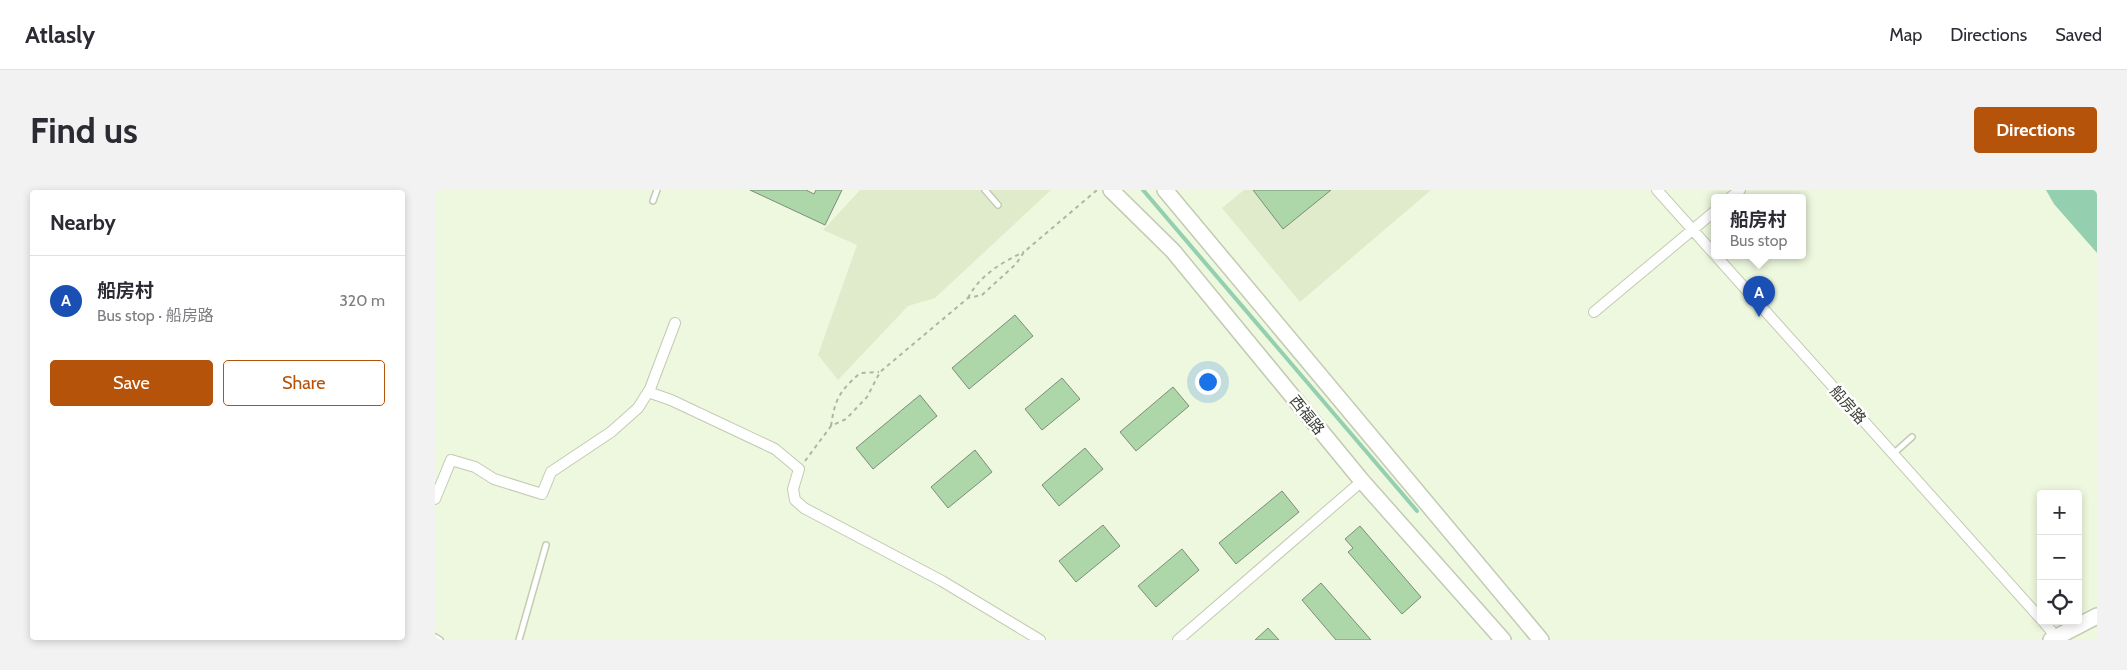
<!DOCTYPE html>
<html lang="en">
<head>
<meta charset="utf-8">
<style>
  body { margin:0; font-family:Cabin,"Noto Sans SC",sans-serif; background:#f2f2f3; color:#2b2b33 }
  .controls { position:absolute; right:15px; bottom:15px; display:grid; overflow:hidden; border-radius:5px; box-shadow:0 2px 8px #0003 }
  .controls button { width:45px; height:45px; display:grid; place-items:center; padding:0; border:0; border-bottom:1px solid #e1e1e2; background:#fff; color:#2b2b33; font:25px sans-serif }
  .you { position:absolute; left:772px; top:191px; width:18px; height:18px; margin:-12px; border:4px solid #fff; border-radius:50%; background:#1a73e8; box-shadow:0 0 0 8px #1a73e833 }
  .badge { display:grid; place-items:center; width:32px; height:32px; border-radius:50%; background:#b45309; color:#fff; font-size:16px; font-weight:700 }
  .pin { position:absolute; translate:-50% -41px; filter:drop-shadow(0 1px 2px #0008) }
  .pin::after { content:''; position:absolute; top:26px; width:18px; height:15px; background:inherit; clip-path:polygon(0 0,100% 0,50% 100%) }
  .popup { position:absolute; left:1276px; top:4px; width:95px; height:65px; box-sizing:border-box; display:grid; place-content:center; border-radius:5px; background:#fff; filter:drop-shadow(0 1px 4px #0005); font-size:16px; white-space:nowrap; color:#7c7c81 }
  .popup b { font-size:19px; color:#2b2b33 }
  .popup::after { content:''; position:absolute; left:50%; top:100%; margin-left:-10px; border:10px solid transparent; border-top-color:#fff }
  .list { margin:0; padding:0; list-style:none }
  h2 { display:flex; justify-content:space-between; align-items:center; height:65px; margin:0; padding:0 20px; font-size:21px }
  h2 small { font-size:16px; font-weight:400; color:#7c7c81 }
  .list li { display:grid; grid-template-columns:32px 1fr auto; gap:15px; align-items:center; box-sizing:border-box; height:90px; padding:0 20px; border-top:1px solid #e1e1e2 }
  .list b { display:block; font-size:19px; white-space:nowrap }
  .list p { margin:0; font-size:16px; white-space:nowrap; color:#7c7c81 }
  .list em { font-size:16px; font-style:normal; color:#7c7c81 }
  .actions { display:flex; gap:10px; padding:15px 20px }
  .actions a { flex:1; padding:11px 0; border:1px solid #b45309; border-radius:5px; text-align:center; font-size:18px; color:#b45309 }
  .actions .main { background:#b45309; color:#fff }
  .icon { flex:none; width:28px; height:28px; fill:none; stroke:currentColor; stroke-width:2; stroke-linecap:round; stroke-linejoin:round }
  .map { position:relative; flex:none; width:1662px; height:450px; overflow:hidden; border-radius:5px }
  header { display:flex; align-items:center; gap:30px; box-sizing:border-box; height:70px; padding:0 25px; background:#fff; border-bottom:1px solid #e1e1e2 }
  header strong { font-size:24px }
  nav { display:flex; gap:28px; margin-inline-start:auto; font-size:18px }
  .intro { display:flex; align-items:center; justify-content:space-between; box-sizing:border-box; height:120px; padding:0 30px }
  h1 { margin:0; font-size:35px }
  .button { padding:12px 22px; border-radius:5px; background:#b45309; color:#fff; font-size:18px; font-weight:700 }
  main { display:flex; gap:30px; padding:0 30px }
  aside { flex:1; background:#fff; border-radius:5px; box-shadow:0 2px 8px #0003 }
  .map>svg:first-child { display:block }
  .built { fill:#dfebcb }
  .water { fill:#94cfaf }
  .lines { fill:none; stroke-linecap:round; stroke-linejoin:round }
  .stream { stroke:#94cfaf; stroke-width:4 }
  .building { fill:#add6a9; stroke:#7b8d79 }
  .lane-casing { stroke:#c2cbb2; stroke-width:8 }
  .street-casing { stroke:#c2cbb2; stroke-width:12 }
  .secondary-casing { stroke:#c2cbb2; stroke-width:18 }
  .path { stroke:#aeb6a2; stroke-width:2; stroke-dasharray:4 4; stroke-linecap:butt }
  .lane { stroke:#fff; stroke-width:5 }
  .street { stroke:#fff; stroke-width:10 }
  .secondary { stroke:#fff; stroke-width:15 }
  .labels { text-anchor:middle; stroke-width:5; stroke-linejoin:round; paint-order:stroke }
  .street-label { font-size:15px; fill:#393d33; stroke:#fff }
</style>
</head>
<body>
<header>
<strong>Atlasly</strong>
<nav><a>Map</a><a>Directions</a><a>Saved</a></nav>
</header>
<div class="intro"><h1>Find us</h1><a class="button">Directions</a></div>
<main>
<aside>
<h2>Nearby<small></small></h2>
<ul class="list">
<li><span class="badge" style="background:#1a4fb4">A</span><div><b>船房村</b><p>Bus stop · 船房路</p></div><em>320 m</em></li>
</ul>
<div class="actions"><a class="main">Save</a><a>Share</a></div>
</aside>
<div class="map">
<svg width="1662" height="450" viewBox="0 0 1662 450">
  <rect width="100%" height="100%" fill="#eef8de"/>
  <path class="built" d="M425 0H616L500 108 473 116 403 190 383 165 422 55 388 40Z
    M809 0H996L865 112 787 18Z"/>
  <path class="water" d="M1611 0H1662V63L1619 14Z"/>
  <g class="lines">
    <path class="stream" d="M708 0 982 321"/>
  </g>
  <path class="building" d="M315 0H371L379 4 381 0H407L390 35Z
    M818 0H896L848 39Z
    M580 125 598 146 534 199 517 178Z
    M627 188 645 209 607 240 590 219Z
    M738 197 754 216 701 261 685 242Z
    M485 205 502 226 438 279 421 258Z
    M650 258 668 279 624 316 607 295Z
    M540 260 557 282 513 318 496 297Z
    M847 301 864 322 801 374 784 353Z
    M668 335 685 356 641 392 624 371Z
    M925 336 986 407 967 424 913 362 918 358 910 349Z
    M747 359 764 380 721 417 703 396Z
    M886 393 936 450H901L867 410Z
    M833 438 844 450H820Z"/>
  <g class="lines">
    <g class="lane-casing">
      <path id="lane" d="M550 0 563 15
        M218 11 222 0
        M1458 264 1477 247
        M0 447 5 450
        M84 450 111 355"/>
    </g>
    <g class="street-casing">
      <path id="street" d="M1222 0 1606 429
        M1295 8 1305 0
        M1159 122 1280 21
        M213 202 236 210 340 259 364 279 358 299 360 310 369 318 507 391 605 450
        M0 309 16 270 40 277 59 289 107 304 116 282 176 242 203 218 215 199 240 133
        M1608 431 1621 447
        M743 450 927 291"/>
    </g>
    <g class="secondary-casing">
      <path id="secondary" d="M676 0 738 61 927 291 1068 450
        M730 0 1106 450
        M1616 450 1662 426"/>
    </g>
    <path class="path" d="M533 108C544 86 567 72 589 62
      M396 236C400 208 405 201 425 183L444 182
      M370 271 396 236 411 229 432 207 445 182 533 108 547 105 581 74 589 62 662 0"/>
    <use href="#lane" class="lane"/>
    <use href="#street" class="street"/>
    <use href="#secondary" class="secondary"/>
  </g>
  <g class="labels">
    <g class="street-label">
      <text transform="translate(1413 215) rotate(48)" y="5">船房路</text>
      <text transform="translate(872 225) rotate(51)" y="5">西福路</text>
    </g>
  </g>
</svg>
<div class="controls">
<button>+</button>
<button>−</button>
<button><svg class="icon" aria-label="locate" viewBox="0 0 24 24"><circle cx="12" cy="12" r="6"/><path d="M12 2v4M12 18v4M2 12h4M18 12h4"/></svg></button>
</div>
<div class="you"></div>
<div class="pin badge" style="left:1324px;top:127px;background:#1a4fb4">A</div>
<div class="popup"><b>船房村</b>Bus stop</div>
</div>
</main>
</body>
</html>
